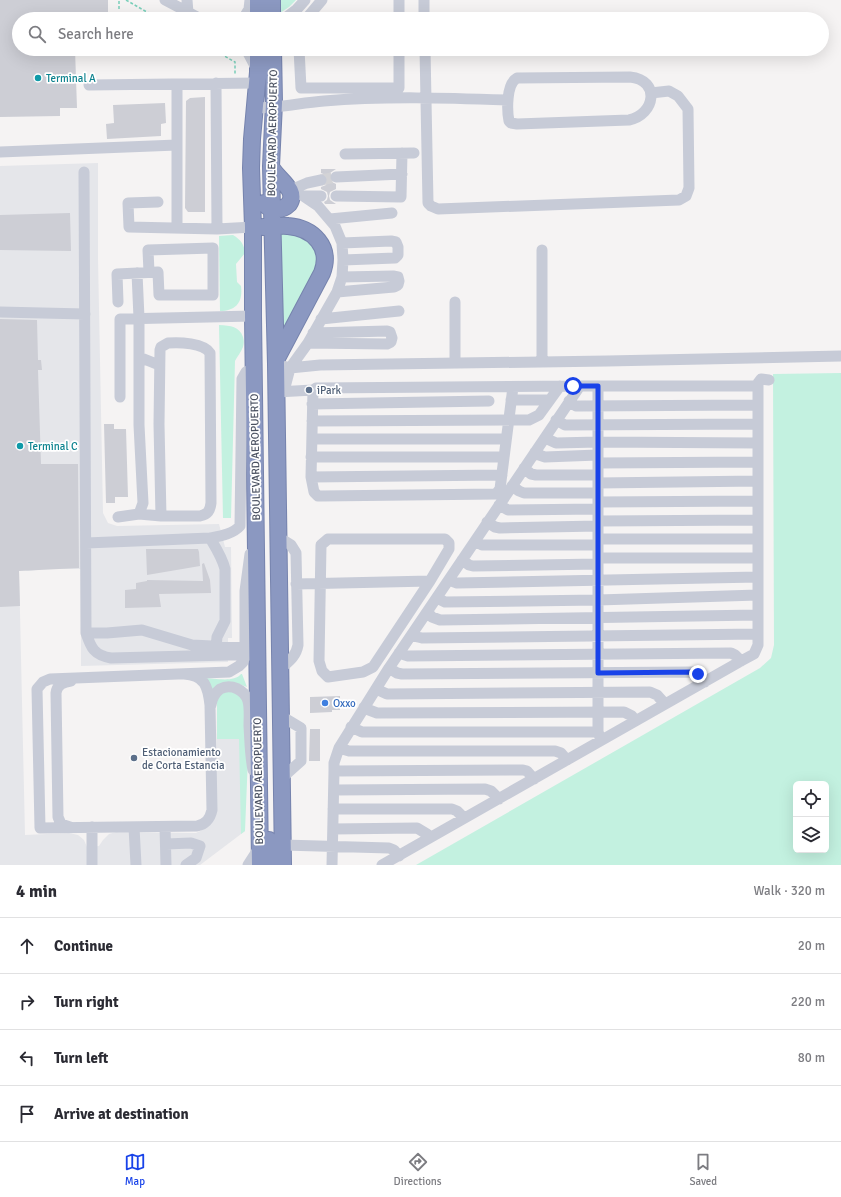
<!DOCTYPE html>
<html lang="en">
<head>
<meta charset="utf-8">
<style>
  body { margin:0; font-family:Signika,sans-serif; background:#f2f2f3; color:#2b2b33 }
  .controls { position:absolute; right:12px; bottom:12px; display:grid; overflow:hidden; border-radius:6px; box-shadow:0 4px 16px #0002 }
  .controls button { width:36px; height:36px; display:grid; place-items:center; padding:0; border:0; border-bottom:1px solid #e1e1e2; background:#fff; color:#2b2b33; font:20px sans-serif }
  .stop { position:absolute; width:12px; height:12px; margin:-9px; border:3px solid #1943e9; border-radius:50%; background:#fff }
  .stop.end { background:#1943e9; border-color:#fff; box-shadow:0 1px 4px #0008 }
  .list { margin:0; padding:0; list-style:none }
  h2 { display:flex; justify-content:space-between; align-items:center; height:52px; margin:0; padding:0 16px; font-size:17px }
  h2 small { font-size:13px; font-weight:400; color:#7c7c81 }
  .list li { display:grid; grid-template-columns:26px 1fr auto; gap:12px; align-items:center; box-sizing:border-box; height:56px; padding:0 16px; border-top:1px solid #e1e1e2 }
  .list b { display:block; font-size:15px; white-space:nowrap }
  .list em { font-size:13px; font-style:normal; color:#7c7c81 }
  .icon { flex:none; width:22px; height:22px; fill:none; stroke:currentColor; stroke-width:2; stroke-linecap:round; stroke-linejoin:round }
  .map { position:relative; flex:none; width:841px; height:865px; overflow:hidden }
  .search { position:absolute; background:#fff; box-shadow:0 4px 16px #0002; left:12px; right:12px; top:12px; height:44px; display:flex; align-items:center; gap:10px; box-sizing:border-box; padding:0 14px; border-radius:22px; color:#7c7c81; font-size:15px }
  .sheet { height:276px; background:#fff }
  nav { display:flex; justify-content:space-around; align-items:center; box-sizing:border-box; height:56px; border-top:1px solid #e1e1e2; background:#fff; font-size:11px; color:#7c7c81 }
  nav a { display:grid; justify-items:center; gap:2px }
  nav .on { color:#1943e9 }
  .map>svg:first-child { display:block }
  .airport { fill:#e5e6ea }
  .green { fill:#c3f1e0; fill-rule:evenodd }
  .building { fill:#cdced5 }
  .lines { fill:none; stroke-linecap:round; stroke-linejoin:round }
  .minor-tunnel { stroke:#d3d3d6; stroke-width:11; stroke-dasharray:11 5.5; stroke-linecap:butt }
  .highway-casing { stroke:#7683ad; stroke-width:18 }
  .path { stroke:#7ad0ba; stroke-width:1.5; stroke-dasharray:3 2; stroke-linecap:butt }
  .minor { stroke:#c7cbd7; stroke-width:11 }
  .highway { stroke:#8b98c1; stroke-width:16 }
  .route { stroke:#1943e9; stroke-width:5 }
  .culture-dot { fill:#0f9aa8; stroke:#fff; stroke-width:1.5 }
  .service-dot { fill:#5c6f8a; stroke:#fff; stroke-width:1.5 }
  .shop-dot { fill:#3f7fe0; stroke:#fff; stroke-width:1.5 }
  .labels { text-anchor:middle; stroke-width:3.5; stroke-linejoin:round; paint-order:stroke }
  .culture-label { font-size:11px; fill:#0d838f; stroke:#fff; text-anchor:start }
  .street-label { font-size:11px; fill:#4a5161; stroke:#fff }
  .service-label { font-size:11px; fill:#4e5e75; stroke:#fff; text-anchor:start }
  .shop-label { font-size:11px; fill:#366cbe; stroke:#fff; text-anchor:start }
</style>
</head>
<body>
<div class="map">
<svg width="841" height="865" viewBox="0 0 841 865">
  <rect width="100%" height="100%" fill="#f5f3f3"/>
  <path class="airport" d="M98 163V258L103 513 108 523 117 526 219 524 225 547H231L232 638H228V662L81 666V569H37V570L28 571 19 568 25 835 69 833 78 835 84 840 87 847 99 846 103 840 109 834 116 832 196 833 202 830 216 804 217 698 239 689 245 831 200 865H0V166Z"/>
  <path class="green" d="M280 0H296L289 7 280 13Z
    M283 231 297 234 315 247 320 265 279 344 280 235Z
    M233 235C241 240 244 244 245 253L236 264 237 282 241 286C243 301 237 311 220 311L219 236Z
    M219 325C231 326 239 326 243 337 244 341 244 343 243 347 241 352 237 357 235 361L231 518H223Z
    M841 373V865H416L760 668 771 658 774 645 773 374ZM796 784H826V850H796Z
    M241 674H242L247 687 239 684 214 692 204 678C214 678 234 683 241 674Z
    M222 690 243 692 248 757 245 831 241 834 239 739H217V698Z"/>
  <path class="building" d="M0 0H108V12H74L75 19H19V49H75L77 108H60V116L0 117Z
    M205 97V212H188L185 208 186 101 190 98Z
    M165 103 166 123 161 124V136L107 139 106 124 114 123 113 105Z
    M321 169H336L330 173 329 177 330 181 336 184V189L330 192 329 196 330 200 336 204H325L324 202 327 200 328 196 327 192 321 189V187L326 185 328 179 326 175 321 173Z
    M70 213 71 251 0 250V215Z
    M0 319 37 320 38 360H41L42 370H38L41 464H78L79 568 19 571 20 606 0 607Z
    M104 424H114V429H126L128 497H115V503H106Z
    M146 549H198L199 552 200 566 147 575Z
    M204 563 210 580 211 593 159 594 161 607 125 608V590L136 589V583L147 581V580L203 581 202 564Z
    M340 696V710H332V712L310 713V697Z
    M310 729H320V761H309Z"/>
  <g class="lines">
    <path class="minor-tunnel" d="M321 180 336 177"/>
    <g class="highway-casing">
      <path id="highway" d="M258 0V19
        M272 0V19
        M258 49V72L252 139 251 168 253 227V316L260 865
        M273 49 274 103 271 166 272 209 276 364 283 865
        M264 203C268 208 271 210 278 209 282 209 286 207 289 204 299 189 275 178 271 166
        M263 227C271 227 280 225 288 226 313 228 332 247 322 273L276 360
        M269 840 271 865"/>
    </g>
    <path class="path" d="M126 0 159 19
      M119 9V0
      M212 49 235 62V74"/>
    <path class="minor" d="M165 0 201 19
      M187 0 188 13
      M424 0V19
      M243 19 249 9 250 0
      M284 19 297 9 305 0
      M306 19 322 0
      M399 19V0
      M246 49 256 68
      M299 49 301 88H399V49
      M425 49 428 203 431 206 438 209 679 200 686 196 689 188 688 109 678 96 669 91 651 93
      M630 77C661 80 655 115 629 120L517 124 511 123 509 121C507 111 506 84 517 78Z
      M216 83 217 229
      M177 84V228
      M89 85 256 83
      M254 108C277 108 300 103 324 101 385 96 447 98 508 100
      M0 152 177 145
      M345 154 414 153
      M84 172 86 633C91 648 94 655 111 658L228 655H250
      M336 177 402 174
      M293 189 307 183 321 180
      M304 196H321
      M336 196 401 197 402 153
      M158 202 128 203 129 227 217 229 253 227
      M330 219 392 213
      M342 243 391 241 396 242 398 247V255L395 258 343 260
      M542 250V362
      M337 292 394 287 398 285 399 281 398 277 393 276 342 277
      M118 302 117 274 158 272 159 295H213V248L148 250 149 272
      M455 302V363
      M0 312 85 314
      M321 319 399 311
      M168 343C179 342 204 343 210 353L211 503C210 511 208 514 200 516H161L159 424 160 350 161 347Z
      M308 343 387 344 391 342 392 338 390 332 387 331 313 333
      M139 357 159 365
      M276 364 290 368 320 365 607 361 841 356
      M598 386V732L601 740
      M513 387 500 489 496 494 321 496H318L314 492 311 477 313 390 316 388 580 386H757
      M284 391 290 368 308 343 337 292 342 277 343 260 342 243 335 226 318 206 287 185
      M277 392 313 390
      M120 397V319L253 316
      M511 400H550
      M569 401 576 406H580L757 405
      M312 404 489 401
      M556 420 565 425 758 424
      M312 421 529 420 539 415 560 386
      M545 438 556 443 598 442 758 443
      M312 439H506
      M535 452 539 455 545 457 598 455
      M311 457H504
      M598 463 758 462
      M524 468 531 474 536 475H598
      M311 477 502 475
      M598 483 758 481
      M512 486 519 491 524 493H598
      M598 502 758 501
      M499 505 508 510 598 509
      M139 514 161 516
      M118 517 139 514 143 503 139 425V318L137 273
      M598 521 758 520
      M487 522 495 527 500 528 598 526
      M278 537 291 545 296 553 298 645C296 657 288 662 280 669
      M210 538C216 548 222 557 225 569V621L217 637 216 647
      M328 539H445L449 543V549L430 581 373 667 363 672 328 677 322 671 319 661 321 545Z
      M598 539H758
      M475 541 482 545H598
      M86 543 210 538C220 536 233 534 240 526L242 379 246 372 254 368
      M598 558H758
      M462 560 469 565 473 566 598 564
      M449 580 457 583 758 577
      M296 584 430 581
      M437 598 445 602 598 600 758 595
      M427 612 432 617 440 620 758 615
      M86 633H107L142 630 192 645 251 648
      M412 634 418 637 422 638 758 634
      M399 653 408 656 731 653 735 655 741 661
      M389 668 397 673 402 674 694 672 701 676 705 682
      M184 674C205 675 208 687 210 705L212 810C210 819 206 824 197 826L40 828 37 689 43 682 50 679 229 672 239 666 243 662 245 655V591L250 554
      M376 689 387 694 650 692 657 695 665 704
      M211 705C212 698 215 693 220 689 231 683 245 690 248 701 250 709 249 718 249 726 250 741 250 755 253 770
      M364 707 369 710 377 713 624 712 632 716 635 721
      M281 716 301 728V761L282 778
      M351 727 362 732H598
      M339 748 349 751H555L561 753 567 760
      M334 771 523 770 527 771 534 779
      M334 790 485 789 491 791 499 799
      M333 809H452L457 811 464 818
      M70 827 61 824 58 817 56 693C57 684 64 682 71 681
      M92 827V865
      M134 827 136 865
      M165 827 166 865
      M333 829 417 828 427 834 429 838
      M166 844 191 843 200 846 196 858 186 865
      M283 845 389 848 394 850 399 856
      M248 865 259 848
      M332 865 334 771V763L339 748 389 668 580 386
      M382 865 741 661 754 654 758 645V383L761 379 769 380"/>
    <use href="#highway" class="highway"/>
  </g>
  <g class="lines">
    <path class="route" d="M573 386H598V673L694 672 698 674"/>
  </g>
  <g class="culture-dot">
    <circle cx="38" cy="78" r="4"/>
    <circle cx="20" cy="446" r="4"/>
  </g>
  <g class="service-dot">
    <circle cx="309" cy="390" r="4"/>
    <circle cx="134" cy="758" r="4"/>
  </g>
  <circle class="shop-dot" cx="325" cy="703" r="4"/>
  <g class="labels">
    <g class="culture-label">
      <text x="46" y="82">Terminal A</text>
      <text x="28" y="450">Terminal C</text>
    </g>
    <g class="street-label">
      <text transform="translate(272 133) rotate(-89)" y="4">BOULEVARD AEROPUERTO</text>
      <text transform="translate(255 457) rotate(-91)" y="4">BOULEVARD AEROPUERTO</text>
      <text transform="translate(258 781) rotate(-91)" y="4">BOULEVARD AEROPUERTO</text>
    </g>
    <g class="service-label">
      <text x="317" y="394">iPark</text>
      <text x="142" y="756">Estacionamiento<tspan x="142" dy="13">de Corta Estancia</tspan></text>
    </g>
    <g class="shop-label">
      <text x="333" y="707">Oxxo</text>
    </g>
  </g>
</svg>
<div class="controls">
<button><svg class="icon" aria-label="locate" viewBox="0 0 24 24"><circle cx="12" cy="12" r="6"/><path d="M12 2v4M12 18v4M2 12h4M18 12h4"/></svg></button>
<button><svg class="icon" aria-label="layers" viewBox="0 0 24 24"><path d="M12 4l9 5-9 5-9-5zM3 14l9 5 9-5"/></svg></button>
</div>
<div class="stop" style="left:573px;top:386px"></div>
<div class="stop end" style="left:698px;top:674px"></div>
<div class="search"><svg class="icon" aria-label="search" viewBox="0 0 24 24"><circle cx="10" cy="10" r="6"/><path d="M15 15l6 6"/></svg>Search here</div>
</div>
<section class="sheet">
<h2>4 min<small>Walk · 320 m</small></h2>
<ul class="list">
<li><svg class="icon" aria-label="ahead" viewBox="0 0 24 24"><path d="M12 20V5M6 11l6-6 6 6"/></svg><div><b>Continue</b></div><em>20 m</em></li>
<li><svg class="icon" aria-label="right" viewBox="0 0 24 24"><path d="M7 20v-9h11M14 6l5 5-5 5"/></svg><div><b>Turn right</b></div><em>220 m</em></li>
<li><svg class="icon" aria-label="left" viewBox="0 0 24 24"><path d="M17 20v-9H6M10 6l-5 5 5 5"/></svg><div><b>Turn left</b></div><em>80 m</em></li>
<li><svg class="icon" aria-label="arrive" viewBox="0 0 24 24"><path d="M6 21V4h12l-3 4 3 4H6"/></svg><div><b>Arrive at destination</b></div></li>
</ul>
</section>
<nav>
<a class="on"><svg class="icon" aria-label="map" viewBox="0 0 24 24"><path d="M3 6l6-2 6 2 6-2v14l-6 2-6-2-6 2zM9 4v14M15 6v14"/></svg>Map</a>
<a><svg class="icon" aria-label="directions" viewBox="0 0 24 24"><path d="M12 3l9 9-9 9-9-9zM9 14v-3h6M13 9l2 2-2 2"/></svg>Directions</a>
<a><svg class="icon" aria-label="saved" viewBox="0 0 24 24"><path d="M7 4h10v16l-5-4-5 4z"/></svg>Saved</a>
</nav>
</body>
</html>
